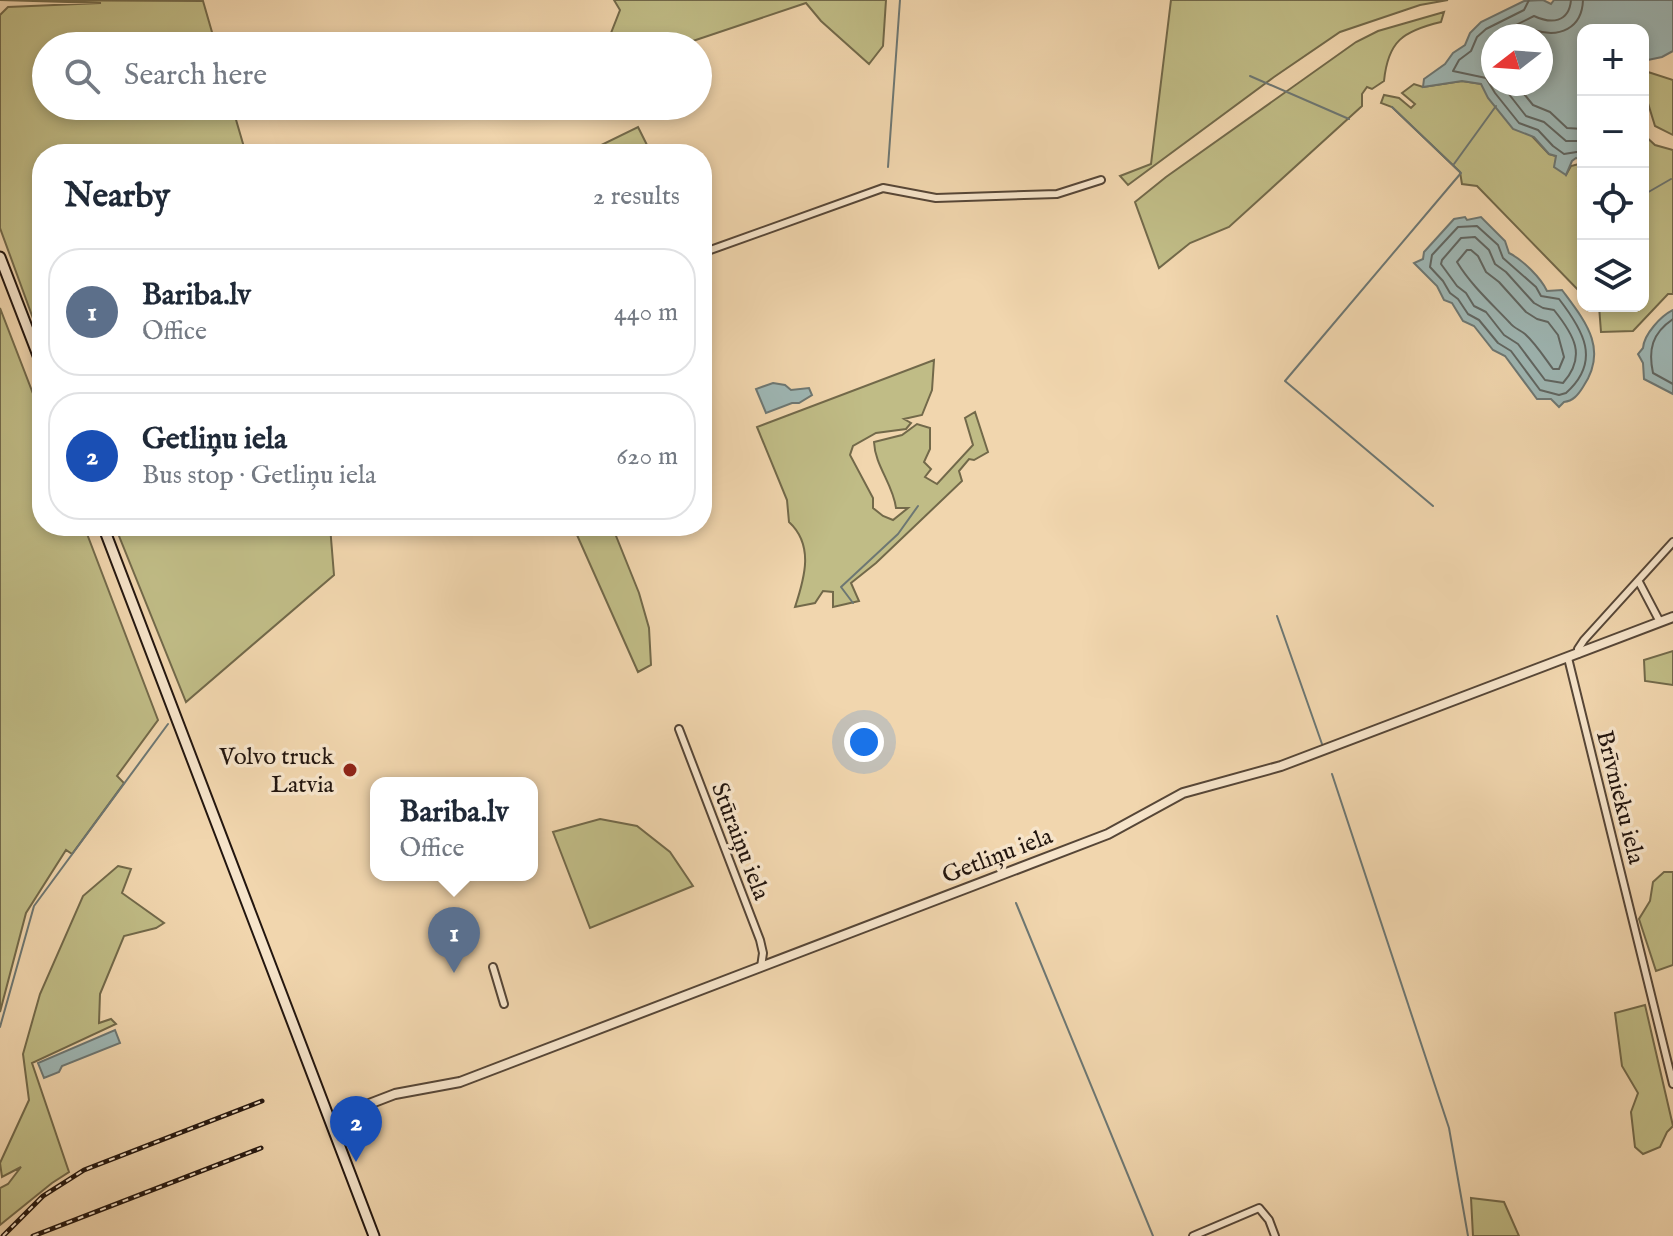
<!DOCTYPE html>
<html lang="en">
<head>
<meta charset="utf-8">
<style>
  body { margin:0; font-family:"IM FELL English",serif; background:#f6f6f7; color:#1f2937 }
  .controls { position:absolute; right:24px; top:24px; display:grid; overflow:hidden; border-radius:16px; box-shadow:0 4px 12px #0003 }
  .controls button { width:72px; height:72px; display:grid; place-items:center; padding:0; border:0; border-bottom:2px solid #e0e1e3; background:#fff; color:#1f2937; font:40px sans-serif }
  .compass { position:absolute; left:1481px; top:24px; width:72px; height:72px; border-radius:50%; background:#fff; box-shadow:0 4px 12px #0003; rotate:253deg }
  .you { position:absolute; left:864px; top:742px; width:28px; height:28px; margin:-20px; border:6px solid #fff; border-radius:50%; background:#1a73e8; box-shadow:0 0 0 12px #1a73e833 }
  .badge { display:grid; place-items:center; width:52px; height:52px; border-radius:50%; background:#8f2418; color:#fff; font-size:26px; font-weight:700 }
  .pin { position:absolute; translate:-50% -66px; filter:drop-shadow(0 2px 4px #0008) }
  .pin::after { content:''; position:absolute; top:42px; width:28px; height:24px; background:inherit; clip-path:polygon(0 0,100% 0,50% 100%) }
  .popup { position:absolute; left:370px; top:777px; width:168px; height:104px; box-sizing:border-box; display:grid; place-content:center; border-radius:16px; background:#fff; filter:drop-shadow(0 2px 6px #0005); font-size:26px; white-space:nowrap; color:#747a83 }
  .popup b { font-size:30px; color:#1f2937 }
  .popup::after { content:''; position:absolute; left:50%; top:100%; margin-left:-16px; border:16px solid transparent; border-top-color:#fff }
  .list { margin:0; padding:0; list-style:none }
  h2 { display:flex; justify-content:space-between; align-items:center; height:104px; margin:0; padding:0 32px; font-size:34px }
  h2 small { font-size:26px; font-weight:400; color:#747a83 }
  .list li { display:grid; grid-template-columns:52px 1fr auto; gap:24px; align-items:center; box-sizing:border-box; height:128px; margin:0 16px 16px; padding:0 16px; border:2px solid #e0e1e3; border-radius:32px }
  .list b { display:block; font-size:30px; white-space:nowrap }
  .list p { margin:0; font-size:26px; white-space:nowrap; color:#747a83 }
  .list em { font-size:26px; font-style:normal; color:#747a83 }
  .icon { flex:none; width:44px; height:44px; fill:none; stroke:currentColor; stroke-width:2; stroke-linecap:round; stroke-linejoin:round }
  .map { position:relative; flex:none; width:1673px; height:1236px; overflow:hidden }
  .search { position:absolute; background:#fff; box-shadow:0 4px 12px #0003; left:32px; top:32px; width:680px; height:88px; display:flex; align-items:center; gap:20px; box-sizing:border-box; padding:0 28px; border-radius:44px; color:#747a83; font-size:30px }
  .panel { position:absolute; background:#fff; box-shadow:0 4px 12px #0003; left:32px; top:144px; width:680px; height:392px; border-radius:32px }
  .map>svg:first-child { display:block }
  .green { fill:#c0bc86; stroke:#72694a; stroke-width:2 }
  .water { fill:#9eb7b5; stroke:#6d7773; stroke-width:2; fill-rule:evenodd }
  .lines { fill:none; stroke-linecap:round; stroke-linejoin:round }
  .shore { stroke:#606662; stroke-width:2 }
  .stream { stroke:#6d7773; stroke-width:2 }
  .minor-casing { stroke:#564637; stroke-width:10 }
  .tertiary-casing { stroke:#564637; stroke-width:12 }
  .secondary-casing { stroke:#23160f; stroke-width:13 }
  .minor { stroke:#f6e4ca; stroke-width:6 }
  .tertiary { stroke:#f6e4ca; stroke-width:8 }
  .secondary { stroke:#f6e4ca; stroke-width:9 }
  .rail-casing { stroke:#23160f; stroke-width:5 }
  .rail { stroke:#f6e4ca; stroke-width:2; stroke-dasharray:6; stroke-linecap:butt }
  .poi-dot { fill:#8f2418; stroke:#f6e4ca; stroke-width:3 }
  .labels { text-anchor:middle; stroke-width:7; stroke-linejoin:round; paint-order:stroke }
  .poi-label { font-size:24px; fill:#23160f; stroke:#f6e4ca; text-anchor:end }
  .street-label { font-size:24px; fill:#23160f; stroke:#f6e4ca }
</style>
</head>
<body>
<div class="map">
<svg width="1673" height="1236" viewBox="0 0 1673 1236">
  <rect width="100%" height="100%" fill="#f1d6ae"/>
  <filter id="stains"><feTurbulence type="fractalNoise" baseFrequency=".0025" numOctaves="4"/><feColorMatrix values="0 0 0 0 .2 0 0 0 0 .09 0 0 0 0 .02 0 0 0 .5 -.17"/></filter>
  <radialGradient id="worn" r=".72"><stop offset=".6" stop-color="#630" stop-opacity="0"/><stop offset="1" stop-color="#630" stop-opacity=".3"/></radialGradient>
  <path class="green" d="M0 0 203 1 216 46H46V106H232L246 154H42V343L0 228V15L8 7 101 3Z
    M614 0H886L883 46 869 64 821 21 806 3 678 46H598L609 38 620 10Z
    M1171 0H1448L1420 5 1340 32 1274 77 1128 185 1120 176 1151 164Z
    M1444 12 1441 22C1403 31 1388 41 1384 81L1372 89 1367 87 1362 94V106L1229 227 1190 243 1159 268 1135 202 1166 177 1356 42 1378 31Z
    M1648 72 1673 80V135L1655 126 1643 87V77Z
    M1462 81 1482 84 1549 154 1556 156 1566 175 1571 166 1579 164C1584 174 1583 178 1578 187L1583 193V295L1477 186 1462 184 1460 172 1392 107 1381 103 1384 95 1399 98 1411 108 1415 104 1402 93 1414 84 1423 87Z
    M638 127 647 145V154L585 153Z
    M1643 134 1655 145 1673 150V294H1668L1633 331 1601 332 1599 306H1643Z
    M0 308 42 417V526H84L158 720 117 776 124 783 72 854 66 850 26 913 0 1012Z
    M934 360 932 390 922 415 904 419 911 423 906 429 876 433 853 446 850 455 873 498V508L883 516 893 520 908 508H896C893 484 875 466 874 442L902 435 917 424 930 428V449L924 462 931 469 925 477 937 484 973 445 965 418 975 412 988 452 974 460 969 459 959 471 962 481 876 563 851 583 859 601 833 607V592L823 591 815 603 795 607C805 577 814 545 789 522L787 500 757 427Z
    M115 526H330L334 575 186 702Z
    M573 526H612L639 593 649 628 651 665 638 672Z
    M1673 651V685L1645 681 1644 660Z
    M600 819 637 826 670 852 693 886 590 928 553 832Z
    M118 866 131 869 122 893 164 923 156 928 124 936 100 994 99 1023 111 1019 116 1024 32 1063 69 1172 52 1183 0 1225V1188L8 1184 21 1167 2 1177 0 1163 29 1100 23 1054 40 994 83 896Z
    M1664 872H1673V965L1656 971 1639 919 1650 901 1653 882Z
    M1645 1005 1673 1126 1667 1132 1660 1147 1643 1154 1635 1147 1631 1112 1638 1093 1622 1066 1615 1013Z
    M1471 1198 1504 1202 1519 1236H1473Z"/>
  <path class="water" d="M1543 0 1551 4 1554 0H1673V51L1662 57 1643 61V30H1583V159L1576 158 1572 161 1566 175 1554 167 1556 156 1549 154 1534 137 1513 129 1488 98 1481 84 1462 81 1423 87 1424 79 1445 64 1453 53 1465 45 1470 33 1481 22 1524 1ZM1541 36V84H1493V36Z
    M1465 217 1467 220 1481 217 1505 241 1509 253C1523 260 1541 278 1547 291L1562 290C1585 321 1609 349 1583 387 1578 395 1573 401 1564 402L1559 407 1551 399H1537L1505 356 1493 350 1474 326 1463 321 1452 303 1444 300 1437 286 1414 263 1423 259 1424 252 1454 219Z
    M1673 310V394L1644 379 1643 363 1638 354 1643 348C1644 334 1661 316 1673 310Z
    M773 383 785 385 791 390 809 388 812 395 799 403H792L766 413 756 389Z
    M115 1030 120 1043 62 1066 59 1072 44 1078 38 1063Z"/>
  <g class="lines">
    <path class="shore" d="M1529 0 1524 10 1486 29 1477 37 1471 51 1459 60 1453 71 1486 78 1495 93 1519 123 1538 130 1553 146 1564 154 1583 151
      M1494 36 1534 16C1551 24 1569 23 1571 0
      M1525 36 1534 30C1559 38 1582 29 1583 0
      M1501 84 1526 116 1544 122 1566 141H1583
      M1516 84 1533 105 1550 112 1567 128 1583 129
      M1477 226 1498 245 1503 258 1536 287 1541 296 1559 299C1583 330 1602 361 1566 393L1559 395 1540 390 1511 351 1498 343 1479 320 1468 314 1458 299 1450 293 1443 281 1430 267 1432 255 1458 227Z
      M1475 237 1489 250 1495 264 1506 272 1534 303 1543 308 1554 310C1574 335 1587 356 1563 383L1545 380 1518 344 1504 335 1486 312 1474 306 1466 293 1457 286 1441 264 1442 260 1461 238Z
      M1467 250H1471L1478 256 1486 272 1499 282 1526 312 1537 319 1548 322 1558 335 1564 357 1559 369H1553C1544 357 1536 344 1525 334 1520 330 1514 328 1510 323 1491 303 1471 285 1457 262Z
      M1673 319C1652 333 1648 350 1653 373L1673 384"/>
    <path class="stream" d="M1250 76 1349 119
      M1392 107 1461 173 1285 381 1433 506
      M1454 164 1496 106
      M888 167 900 0
      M1645 194 1671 179
      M853 603 841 587 898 534 918 506
      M1277 616 1322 744
      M1332 774 1449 1128 1468 1236
      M1016 903 1153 1236
      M0 1027 34 906 168 724"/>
    <g class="minor-casing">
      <path id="minor" d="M702 253 883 188 936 198 1057 194 1101 180
        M1639 582 1660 622
        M1578 654V649L1584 640 1673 542
        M1568 658 1673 1084
        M679 729 760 940 763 953 761 967
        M493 967 504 1004
        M1193 1236 1259 1208 1269 1220 1275 1236"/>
    </g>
    <g class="tertiary-casing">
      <path id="tertiary" d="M330 1119 395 1094 460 1082 1108 834 1183 793 1281 766 1673 617"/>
    </g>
    <g class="secondary-casing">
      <path id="secondary" d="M0 257 42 366
        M103 526 374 1236"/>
    </g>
    <use href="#minor" class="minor"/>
    <use href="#tertiary" class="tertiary"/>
    <use href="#secondary" class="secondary"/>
    <g class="rail-casing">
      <path id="rail" d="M3 1236 43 1196 84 1170 262 1101
        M33 1236 261 1148"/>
    </g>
    <use href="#rail" class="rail"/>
  </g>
  <circle class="poi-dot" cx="350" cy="770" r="8"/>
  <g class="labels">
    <g class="poi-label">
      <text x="334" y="764">Volvo truck<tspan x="334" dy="28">Latvia</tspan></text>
    </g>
    <g class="street-label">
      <text transform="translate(1621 797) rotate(76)" y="8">Brīvnieku iela</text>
      <text transform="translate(741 841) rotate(69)" y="8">Stūraiņu iela</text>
      <text transform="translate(997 855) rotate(-21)" y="8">Getliņu iela</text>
    </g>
  </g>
  <rect width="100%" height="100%" filter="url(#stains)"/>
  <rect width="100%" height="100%" fill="url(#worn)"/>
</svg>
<div class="controls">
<button>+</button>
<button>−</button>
<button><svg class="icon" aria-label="locate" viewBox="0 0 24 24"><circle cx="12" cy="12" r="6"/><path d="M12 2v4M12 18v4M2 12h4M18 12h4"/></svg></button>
<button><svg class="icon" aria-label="layers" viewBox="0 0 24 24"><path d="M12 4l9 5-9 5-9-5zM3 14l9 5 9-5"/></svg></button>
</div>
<svg class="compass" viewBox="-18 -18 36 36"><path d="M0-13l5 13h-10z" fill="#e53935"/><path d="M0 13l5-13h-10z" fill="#747a83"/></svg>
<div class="you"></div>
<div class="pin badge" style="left:454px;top:973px;background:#5c6f8a">1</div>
<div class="popup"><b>Bariba.lv</b>Office</div>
<div class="pin badge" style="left:356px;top:1162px;background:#1a4fb4">2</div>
<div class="search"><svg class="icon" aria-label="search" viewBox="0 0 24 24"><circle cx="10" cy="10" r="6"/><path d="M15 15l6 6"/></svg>Search here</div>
<section class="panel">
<h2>Nearby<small>2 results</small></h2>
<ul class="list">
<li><span class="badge" style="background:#5c6f8a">1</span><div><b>Bariba.lv</b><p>Office</p></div><em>440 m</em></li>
<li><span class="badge" style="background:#1a4fb4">2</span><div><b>Getliņu iela</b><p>Bus stop · Getliņu iela</p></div><em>620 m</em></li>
</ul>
</section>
</div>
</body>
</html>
